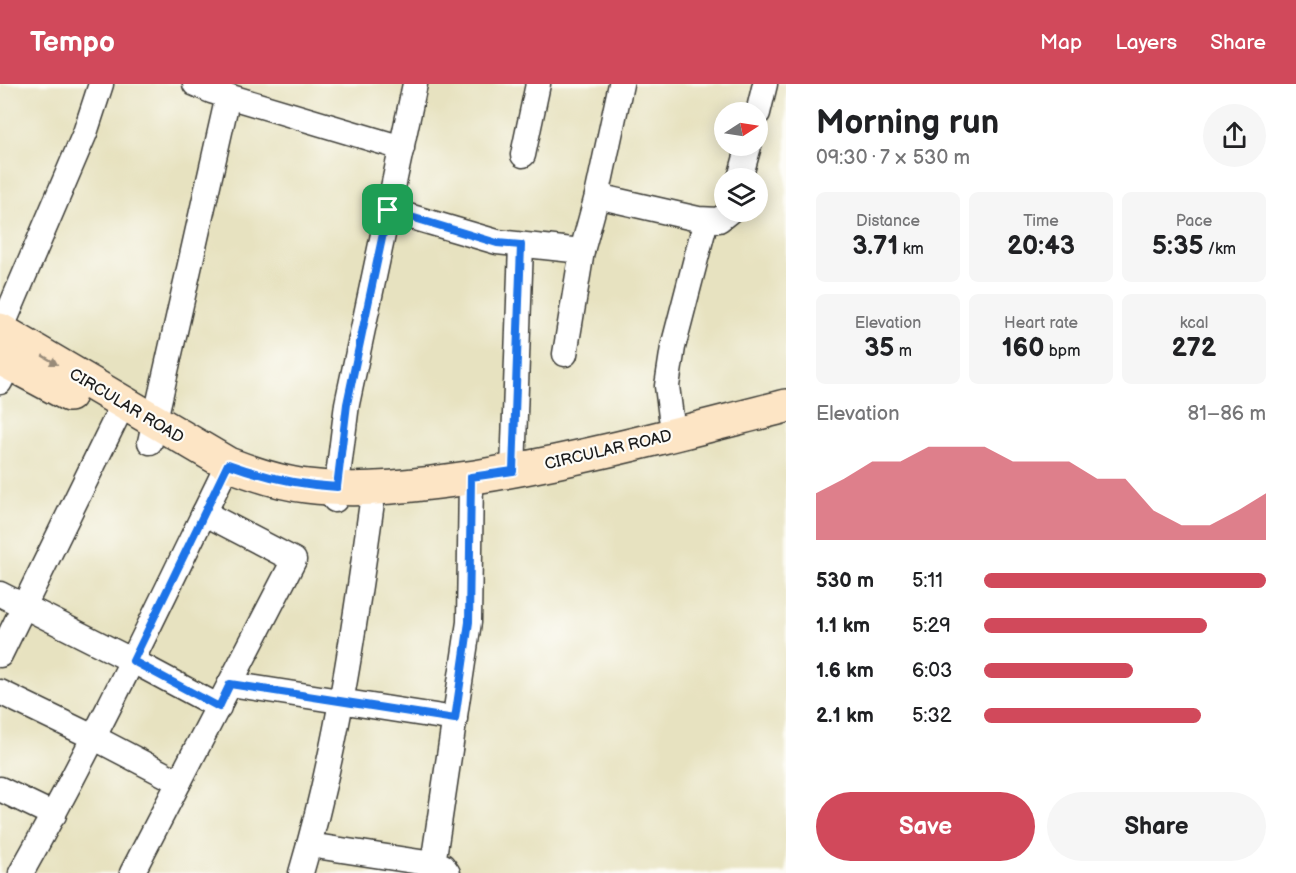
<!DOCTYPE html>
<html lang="en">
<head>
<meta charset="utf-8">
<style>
	:root { --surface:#fff; --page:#f6f6f6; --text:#202124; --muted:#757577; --accent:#d1495b }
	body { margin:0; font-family:"Balsamiq Sans",sans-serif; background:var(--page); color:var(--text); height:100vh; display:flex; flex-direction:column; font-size:22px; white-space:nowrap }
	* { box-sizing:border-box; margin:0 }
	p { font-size:20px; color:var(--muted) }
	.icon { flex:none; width:33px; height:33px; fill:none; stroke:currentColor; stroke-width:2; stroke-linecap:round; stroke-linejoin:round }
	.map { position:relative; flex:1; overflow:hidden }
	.sheet { display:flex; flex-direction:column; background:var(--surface); width:510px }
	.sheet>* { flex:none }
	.needle { width:39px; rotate:78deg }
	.tools { position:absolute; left:714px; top:18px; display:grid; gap:12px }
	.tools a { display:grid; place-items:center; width:54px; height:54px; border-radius:50%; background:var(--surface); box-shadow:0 3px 15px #0003; font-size:30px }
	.pin { position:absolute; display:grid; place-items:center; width:51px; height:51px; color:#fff; margin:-26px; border-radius:12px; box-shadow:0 3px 9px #0006 }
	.round { display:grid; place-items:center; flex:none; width:63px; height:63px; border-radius:32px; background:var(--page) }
	.summary { display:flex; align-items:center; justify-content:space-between; height:102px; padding:0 30px }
	h1 { font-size:33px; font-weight:600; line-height:45px }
	.stats { display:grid; grid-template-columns:repeat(3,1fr); gap:9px; height:102px; padding:6px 30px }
	.stats div { display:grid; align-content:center; border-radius:9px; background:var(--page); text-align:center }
	.stats b { font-size:26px; font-weight:600 }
	.stats small { font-size:16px; font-weight:400 }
	.stats p { font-size:16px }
	.chart { height:168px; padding:12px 30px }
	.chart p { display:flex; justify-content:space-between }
	.chart svg { width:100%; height:108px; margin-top:6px; fill:var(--accent); opacity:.7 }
	.action { display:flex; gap:12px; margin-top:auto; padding:12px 30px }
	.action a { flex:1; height:69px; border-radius:36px; background:var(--accent); color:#fff; font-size:24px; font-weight:600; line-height:69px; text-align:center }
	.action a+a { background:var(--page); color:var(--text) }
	ul { padding:0 30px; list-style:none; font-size:20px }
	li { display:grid; grid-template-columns:96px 72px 1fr; align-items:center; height:45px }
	li i { height:15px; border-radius:8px; background:var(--accent) }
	header { display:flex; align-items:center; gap:36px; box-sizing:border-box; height:84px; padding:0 30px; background:var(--accent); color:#fff }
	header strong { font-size:28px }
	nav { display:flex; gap:33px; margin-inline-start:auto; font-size:21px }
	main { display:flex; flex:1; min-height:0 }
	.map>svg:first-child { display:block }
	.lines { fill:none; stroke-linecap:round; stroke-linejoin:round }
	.minor-casing { stroke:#3a3a35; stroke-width:27 }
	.secondary-casing { stroke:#3a3a35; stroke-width:36 }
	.minor { stroke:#fff; stroke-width:24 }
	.secondary { stroke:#fde5c5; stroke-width:33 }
	.oneway { fill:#988b79 }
	.route-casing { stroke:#fff; stroke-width:12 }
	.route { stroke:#1a73e8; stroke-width:8 }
	.labels { text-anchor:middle; stroke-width:4.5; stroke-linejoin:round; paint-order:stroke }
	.street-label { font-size:16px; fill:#1c1c1c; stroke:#fdfcf7 }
</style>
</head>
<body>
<header>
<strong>Tempo</strong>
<nav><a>Map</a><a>Layers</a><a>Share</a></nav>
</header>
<main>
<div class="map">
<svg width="786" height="789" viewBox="0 0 786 789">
	<rect width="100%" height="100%" fill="#fdfcf7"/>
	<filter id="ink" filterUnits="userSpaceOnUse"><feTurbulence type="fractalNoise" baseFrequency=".0167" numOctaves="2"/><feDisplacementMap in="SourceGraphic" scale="12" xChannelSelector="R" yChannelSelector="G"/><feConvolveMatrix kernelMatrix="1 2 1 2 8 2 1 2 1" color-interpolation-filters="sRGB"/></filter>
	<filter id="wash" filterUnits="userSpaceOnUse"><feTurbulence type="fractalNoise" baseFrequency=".008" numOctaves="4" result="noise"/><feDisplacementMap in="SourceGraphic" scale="24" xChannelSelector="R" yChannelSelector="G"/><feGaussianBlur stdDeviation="1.35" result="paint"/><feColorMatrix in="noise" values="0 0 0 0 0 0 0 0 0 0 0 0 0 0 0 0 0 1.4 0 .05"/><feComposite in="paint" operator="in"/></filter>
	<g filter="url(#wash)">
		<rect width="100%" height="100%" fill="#e7e2c0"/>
	</g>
	<g filter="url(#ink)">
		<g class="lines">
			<g class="minor-casing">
				<g id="minor">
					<path d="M195,0l16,7 191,57"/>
					<path d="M758,29l7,-29"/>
					<path d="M523,71l15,-71"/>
					<path d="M740,94l9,-32"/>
					<path d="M597,112l101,23 21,1 10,-8"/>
					<path d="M388,126l109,32 85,9"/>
					<path d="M0,248l85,-199 16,-49"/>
					<path d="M565,270l17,-103 15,-55 24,-112"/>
					<path d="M0,298l17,-33"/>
					<path d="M677,350l-6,-17 -4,-31 6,-39 33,-127"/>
					<path d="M150,358l78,-346"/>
					<path d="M513,387l8,-226"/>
					<path d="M335,416l12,-96 68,-320"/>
					<path d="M0,510l133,67 86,46"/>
					<path d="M0,571l123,-251"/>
					<path d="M230,600l225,35"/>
					<path d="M0,608l93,45 86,45"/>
					<path d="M0,705l54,26"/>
					<path d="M309,761l124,19"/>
					<path d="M21,789c75,-133 140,-272 207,-409"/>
					<path d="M132,789l162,-313 -90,-47"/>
					<path d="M301,789c37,-125 55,-256 73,-385"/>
					<path d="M448,789l-5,-7 -10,-2 36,-242 2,-145"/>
				</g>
			</g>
			<g class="secondary-casing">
				<g id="secondary">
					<path d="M0,246l228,134c26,10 52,19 79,22 56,7 113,-1 168,-9 105,-17 208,-45 311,-71"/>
					<path d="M0,272l9,7 60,32"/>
				</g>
			</g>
			<use href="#minor" class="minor"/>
			<use href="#secondary" class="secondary"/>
		</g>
		<defs><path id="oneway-solid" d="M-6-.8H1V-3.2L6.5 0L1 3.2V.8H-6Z" transform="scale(1.5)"/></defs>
		<use class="oneway" href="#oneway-solid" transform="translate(50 276) rotate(31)"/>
	</g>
	<g class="lines" filter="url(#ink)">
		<g class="route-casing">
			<path id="route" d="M388,126l109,33 24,2 -8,226 -42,6 -2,145 -14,97 -225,-35 -11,23 -86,-46 95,-197c36,13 71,21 109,23l10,-83z"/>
		</g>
		<use href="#route" class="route"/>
	</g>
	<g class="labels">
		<g class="street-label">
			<text transform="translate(127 321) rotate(31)" y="6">CIRCULAR ROAD</text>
			<text transform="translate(608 365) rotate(-13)" y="6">CIRCULAR ROAD</text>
		</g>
	</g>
</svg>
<div class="tools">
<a><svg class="needle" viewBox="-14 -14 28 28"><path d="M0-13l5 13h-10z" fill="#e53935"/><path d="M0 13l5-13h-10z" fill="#757577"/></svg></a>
<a><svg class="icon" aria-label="layers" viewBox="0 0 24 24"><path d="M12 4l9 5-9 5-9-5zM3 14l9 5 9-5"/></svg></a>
</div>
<div class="pin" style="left:388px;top:126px;background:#1e9e55"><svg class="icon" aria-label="arrive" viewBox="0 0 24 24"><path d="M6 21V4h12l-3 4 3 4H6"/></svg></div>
</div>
<section class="sheet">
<div class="summary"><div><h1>Morning run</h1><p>09:30 · 7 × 530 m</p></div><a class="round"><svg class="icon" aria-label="share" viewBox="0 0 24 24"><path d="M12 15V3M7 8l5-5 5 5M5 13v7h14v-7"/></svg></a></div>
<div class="stats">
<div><p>Distance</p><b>3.71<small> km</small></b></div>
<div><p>Time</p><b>20:43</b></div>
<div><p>Pace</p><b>5:35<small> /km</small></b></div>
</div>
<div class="stats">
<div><p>Elevation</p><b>35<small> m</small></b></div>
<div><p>Heart rate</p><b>160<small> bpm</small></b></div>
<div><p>kcal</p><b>272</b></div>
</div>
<div class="chart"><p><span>Elevation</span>81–86 m</p>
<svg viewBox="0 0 160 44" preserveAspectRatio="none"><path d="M0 44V25L10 19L20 12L30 12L40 6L50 6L60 6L70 12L80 12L90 12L100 19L110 19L120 32L130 38L140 38L150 32L160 25V44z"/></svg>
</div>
<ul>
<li><b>530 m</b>5:11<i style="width:100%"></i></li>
<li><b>1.1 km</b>5:29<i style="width:79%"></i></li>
<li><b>1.6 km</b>6:03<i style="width:53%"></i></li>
<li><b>2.1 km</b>5:32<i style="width:77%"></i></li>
</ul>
<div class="action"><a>Save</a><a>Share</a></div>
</section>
</main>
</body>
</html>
